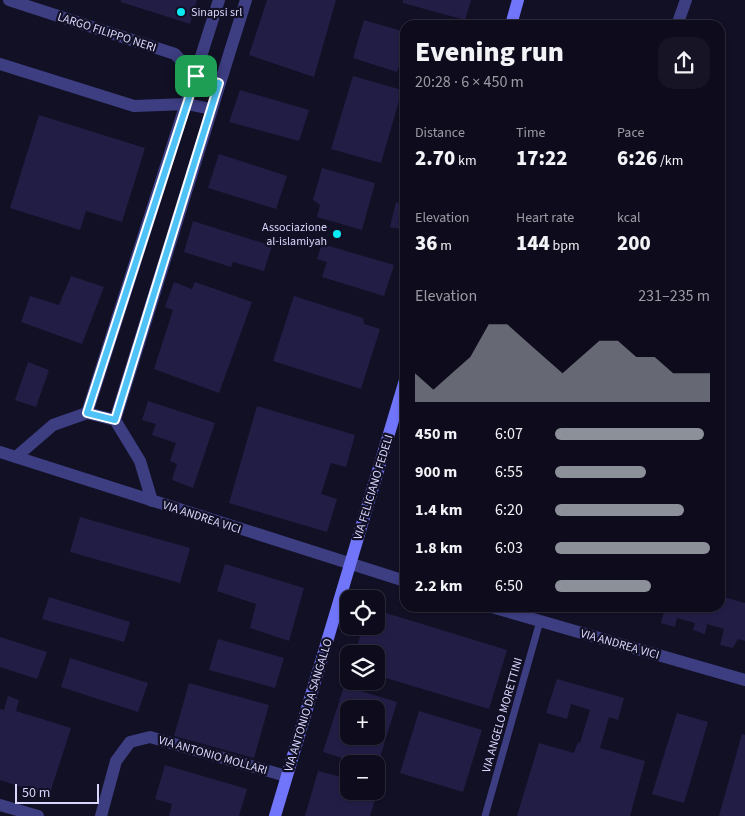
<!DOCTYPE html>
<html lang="en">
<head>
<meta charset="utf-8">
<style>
	:root { --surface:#0e0c1c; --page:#171525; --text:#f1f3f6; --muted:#9b9ba3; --line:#2e2c3b; --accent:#8c9099 }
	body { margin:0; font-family:"Source Sans 3",sans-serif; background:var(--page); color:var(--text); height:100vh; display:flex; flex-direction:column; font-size:19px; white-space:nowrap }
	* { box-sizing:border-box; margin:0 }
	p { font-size:16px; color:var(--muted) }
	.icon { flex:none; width:28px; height:28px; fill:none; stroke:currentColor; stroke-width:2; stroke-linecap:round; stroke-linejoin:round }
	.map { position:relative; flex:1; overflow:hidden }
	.details { position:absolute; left:400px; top:20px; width:325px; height:592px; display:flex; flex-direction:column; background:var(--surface); border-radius:15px; box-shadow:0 1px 4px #0004,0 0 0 1px var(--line) }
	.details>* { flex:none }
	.fabs { position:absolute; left:340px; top:590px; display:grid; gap:10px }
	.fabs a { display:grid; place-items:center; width:45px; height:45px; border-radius:10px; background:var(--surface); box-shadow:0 1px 4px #0004,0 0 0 1px var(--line); font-size:25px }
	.scale { position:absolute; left:15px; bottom:12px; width:84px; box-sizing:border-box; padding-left:5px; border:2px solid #d8d6fd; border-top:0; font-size:14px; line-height:18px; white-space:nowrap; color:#d8d6fd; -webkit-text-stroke:4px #121025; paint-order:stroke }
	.pin { position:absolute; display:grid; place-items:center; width:42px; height:42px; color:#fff; margin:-21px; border-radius:10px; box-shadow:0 2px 8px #0006 }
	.round { display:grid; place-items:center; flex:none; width:52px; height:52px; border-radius:15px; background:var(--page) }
	.head { display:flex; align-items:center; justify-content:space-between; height:85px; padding:0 15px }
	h1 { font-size:28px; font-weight:800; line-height:38px }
	.metrics { display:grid; grid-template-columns:repeat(3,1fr); gap:8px; height:85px; padding:5px 15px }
	.metrics div { display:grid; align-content:center }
	.metrics b { font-size:21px; font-weight:800 }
	.metrics small { font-size:14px; font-weight:400 }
	.metrics p { font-size:14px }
	.chart { height:140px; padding:10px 15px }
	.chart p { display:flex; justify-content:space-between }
	.chart svg { width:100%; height:90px; margin-top:5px; fill:var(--accent); opacity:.7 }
	ul { padding:0 15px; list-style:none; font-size:16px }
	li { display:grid; grid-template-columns:80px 60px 1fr; align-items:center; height:38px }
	li i { height:12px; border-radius:6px; background:var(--accent) }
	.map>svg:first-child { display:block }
	.building { fill:#221d45; fill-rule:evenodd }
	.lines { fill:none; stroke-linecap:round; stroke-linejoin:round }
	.lane { stroke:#3d3e82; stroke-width:7 }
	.street { stroke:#3d3e82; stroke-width:12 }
	.secondary { stroke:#7175fa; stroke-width:12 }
	.route-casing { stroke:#fff; stroke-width:10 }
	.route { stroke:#4fc3f7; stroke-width:6 }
	.poi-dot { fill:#09ecf6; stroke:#121025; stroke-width:2 }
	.labels { text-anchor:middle; stroke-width:4.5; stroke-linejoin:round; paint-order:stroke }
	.poi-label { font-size:12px; fill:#d8d6fd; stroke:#121025; text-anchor:start }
	.street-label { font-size:12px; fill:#d8d6fd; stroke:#121025 }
</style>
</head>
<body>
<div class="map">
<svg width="745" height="816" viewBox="0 0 745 816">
	<rect width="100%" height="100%" fill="#121025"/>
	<g class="building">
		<path d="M121,0h76l-7,24 -69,-22z"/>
		<path d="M267,0h69l-22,77 -65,-22z"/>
		<path d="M403,0h68l-6,20 -62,-17z"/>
		<path d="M364,20l41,12v16l-8,24 -44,-14z"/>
		<path d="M353,76l49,14 -21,73 -50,-14z"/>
		<path d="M240,90l69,20 -10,31 -70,-19z"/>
		<path d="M39,115l106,33 -23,74 -36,-11 -6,19 -70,-22z"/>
		<path d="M219,154l68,22 -11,33 -68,-21z"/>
		<path d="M322,168l53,15 -13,47 -45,-13 3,-12 -7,-5z"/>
		<path d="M396,202l9,2v26l-15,-3z"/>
		<path d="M193,221l79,25 -8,25 -31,-9 -2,5 -47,-15z"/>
		<path d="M322,244l72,21 -10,31 -62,-19 5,-15 -10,-3z"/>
		<path d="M71,276l33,11 -22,57 -61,-22 9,-26 29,9z"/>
		<path d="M174,282l18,7 3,-7 57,20 -33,91 -65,-24 19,-59 -8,-3z"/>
		<path d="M294,296l69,22 1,6 16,5 -19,60 -88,-28z"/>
		<path d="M28,362l21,8 -13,37 -21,-7z"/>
		<path d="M148,401l67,22 -22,65 -21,-8 5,-16 -7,-3 6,-18 -24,-8 4,-11 -14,-4z"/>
		<path d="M257,406l98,29 -9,32 -15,-4 -10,31 16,5 -10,33 -98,-29z"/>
		<path d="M80,517l110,31 -10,35 -110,-31z"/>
		<path d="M225,564l79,24 -15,53 -39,-13 6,-24 -39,-13z"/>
		<path d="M720,596l25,7v38l-7,-2 -5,9 -13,-3 4,-16 -17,-5 -2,10 -12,-4 2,-7 -18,-5 -2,9 -14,-4 4,-15h55z"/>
		<path d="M49,597l81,25 -6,20 -82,-23z"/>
		<path d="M376,610l131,40 -18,59 -113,-34v-21h-21l8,-28h13z"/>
		<path d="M0,637l47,15 -10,27 -37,-12z"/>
		<path d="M218,639l66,19 -9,30 -66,-18z"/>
		<path d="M70,658l78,25 -10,29 -77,-25z"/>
		<path d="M557,679l67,19 -6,22 -9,-3 -9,31 45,13 -15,55h-113l22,-73 35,10 4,-11 2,1 10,-33 -19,-6 -4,15 -21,-6z"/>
		<path d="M189,683l80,22 -15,53 -80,-22z"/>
		<path d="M344,686l53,16 -19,62h-17l-38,-12zM349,709h27v27h-27z"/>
		<path d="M8,696l11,4 -3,11 55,17 -22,68 -49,-16v-71l4,1z"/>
		<path d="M419,711l63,19 -19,62 -63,-19z"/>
		<path d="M677,713l31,9 -24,81 -32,-9z"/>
		<path d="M742,734l3,1v81h-26z"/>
		<path d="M165,765l82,24 -8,27h-70l3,-12 -17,-5z"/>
		<path d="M318,771l31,8v12h29l-8,25h-65z"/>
	</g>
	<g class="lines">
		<g class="lane">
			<path d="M196,77l23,6"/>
			<path d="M485,816l55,-195"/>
		</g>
		<g class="street">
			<path d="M9,0l166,54 21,23"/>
			<path d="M677,25l9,-25"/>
			<path d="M0,64l134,42 53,-2 24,5"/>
			<path d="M87,413l132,-413"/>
			<path d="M115,420l131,-420"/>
			<path d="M0,452l405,129"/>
			<path d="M16,457l37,-32 34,-12 28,7 25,41 12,40"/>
			<path d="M495,608l250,72"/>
			<path d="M0,805l38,11"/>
			<path d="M101,816l15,-55 14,-19 20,-5 136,39"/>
		</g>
		<g class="secondary">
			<path d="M511,25l7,-25"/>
			<path d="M275,816l130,-436"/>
		</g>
	</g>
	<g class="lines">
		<g class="route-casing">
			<path id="route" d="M196,76l23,7 -104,337 -28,-7z"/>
		</g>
		<use href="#route" class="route"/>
	</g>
	<g class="poi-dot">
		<circle cx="181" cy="12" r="5"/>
		<circle cx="337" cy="234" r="5"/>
	</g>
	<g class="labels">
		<g class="poi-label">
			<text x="191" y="16">Sinapsi srl</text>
			<text x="327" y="231" text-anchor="end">Associazione<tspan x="327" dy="14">al-islamiyah</tspan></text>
		</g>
		<g class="street-label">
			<text transform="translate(107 32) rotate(18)" y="4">LARGO FILIPPO NERI</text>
			<text transform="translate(373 487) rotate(-73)" y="4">VIA FELICIANO FEDELI</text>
			<text transform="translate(202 517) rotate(18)" y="4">VIA ANDREA VICI</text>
			<text transform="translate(620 644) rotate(16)" y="4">VIA ANDREA VICI</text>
			<text transform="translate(308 705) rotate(-73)" y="4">VIA ANTONIO DA SANGALLO</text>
			<text transform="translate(502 715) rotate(-74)" y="4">VIA ANGELO MORETTINI</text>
			<text transform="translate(213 755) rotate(16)" y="4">VIA ANTONIO MOLLARI</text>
		</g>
	</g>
</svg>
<div class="fabs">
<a><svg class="icon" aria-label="locate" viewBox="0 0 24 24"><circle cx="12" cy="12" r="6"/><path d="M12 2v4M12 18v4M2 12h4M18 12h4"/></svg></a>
<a><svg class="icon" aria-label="layers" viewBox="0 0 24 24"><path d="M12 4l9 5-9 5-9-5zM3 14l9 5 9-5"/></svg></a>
<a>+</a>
<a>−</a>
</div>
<div class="scale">50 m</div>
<div class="pin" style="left:196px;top:76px;background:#1e9e55"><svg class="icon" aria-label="arrive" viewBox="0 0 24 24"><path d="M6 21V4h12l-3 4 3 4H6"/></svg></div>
<section class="details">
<div class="head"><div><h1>Evening run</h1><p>20:28 · 6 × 450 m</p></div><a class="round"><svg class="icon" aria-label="share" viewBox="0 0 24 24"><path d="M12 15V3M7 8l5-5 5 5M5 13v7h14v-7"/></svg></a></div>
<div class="metrics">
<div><p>Distance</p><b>2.70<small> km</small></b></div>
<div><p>Time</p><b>17:22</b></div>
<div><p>Pace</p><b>6:26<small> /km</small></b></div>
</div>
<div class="metrics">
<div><p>Elevation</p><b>36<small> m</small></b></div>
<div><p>Heart rate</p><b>144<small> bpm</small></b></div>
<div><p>kcal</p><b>200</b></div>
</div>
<div class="chart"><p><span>Elevation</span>231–235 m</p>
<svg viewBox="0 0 160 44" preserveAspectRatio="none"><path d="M0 44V30L10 38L20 30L30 22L40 6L50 6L60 14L70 22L80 30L90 22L100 14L110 14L120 22L130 22L140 30L150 30L160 30V44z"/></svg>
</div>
<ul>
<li><b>450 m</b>6:07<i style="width:96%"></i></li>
<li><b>900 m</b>6:55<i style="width:59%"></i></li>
<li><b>1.4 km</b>6:20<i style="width:83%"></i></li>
<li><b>1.8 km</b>6:03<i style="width:100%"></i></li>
<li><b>2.2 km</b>6:50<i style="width:62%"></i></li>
</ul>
</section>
</div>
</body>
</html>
